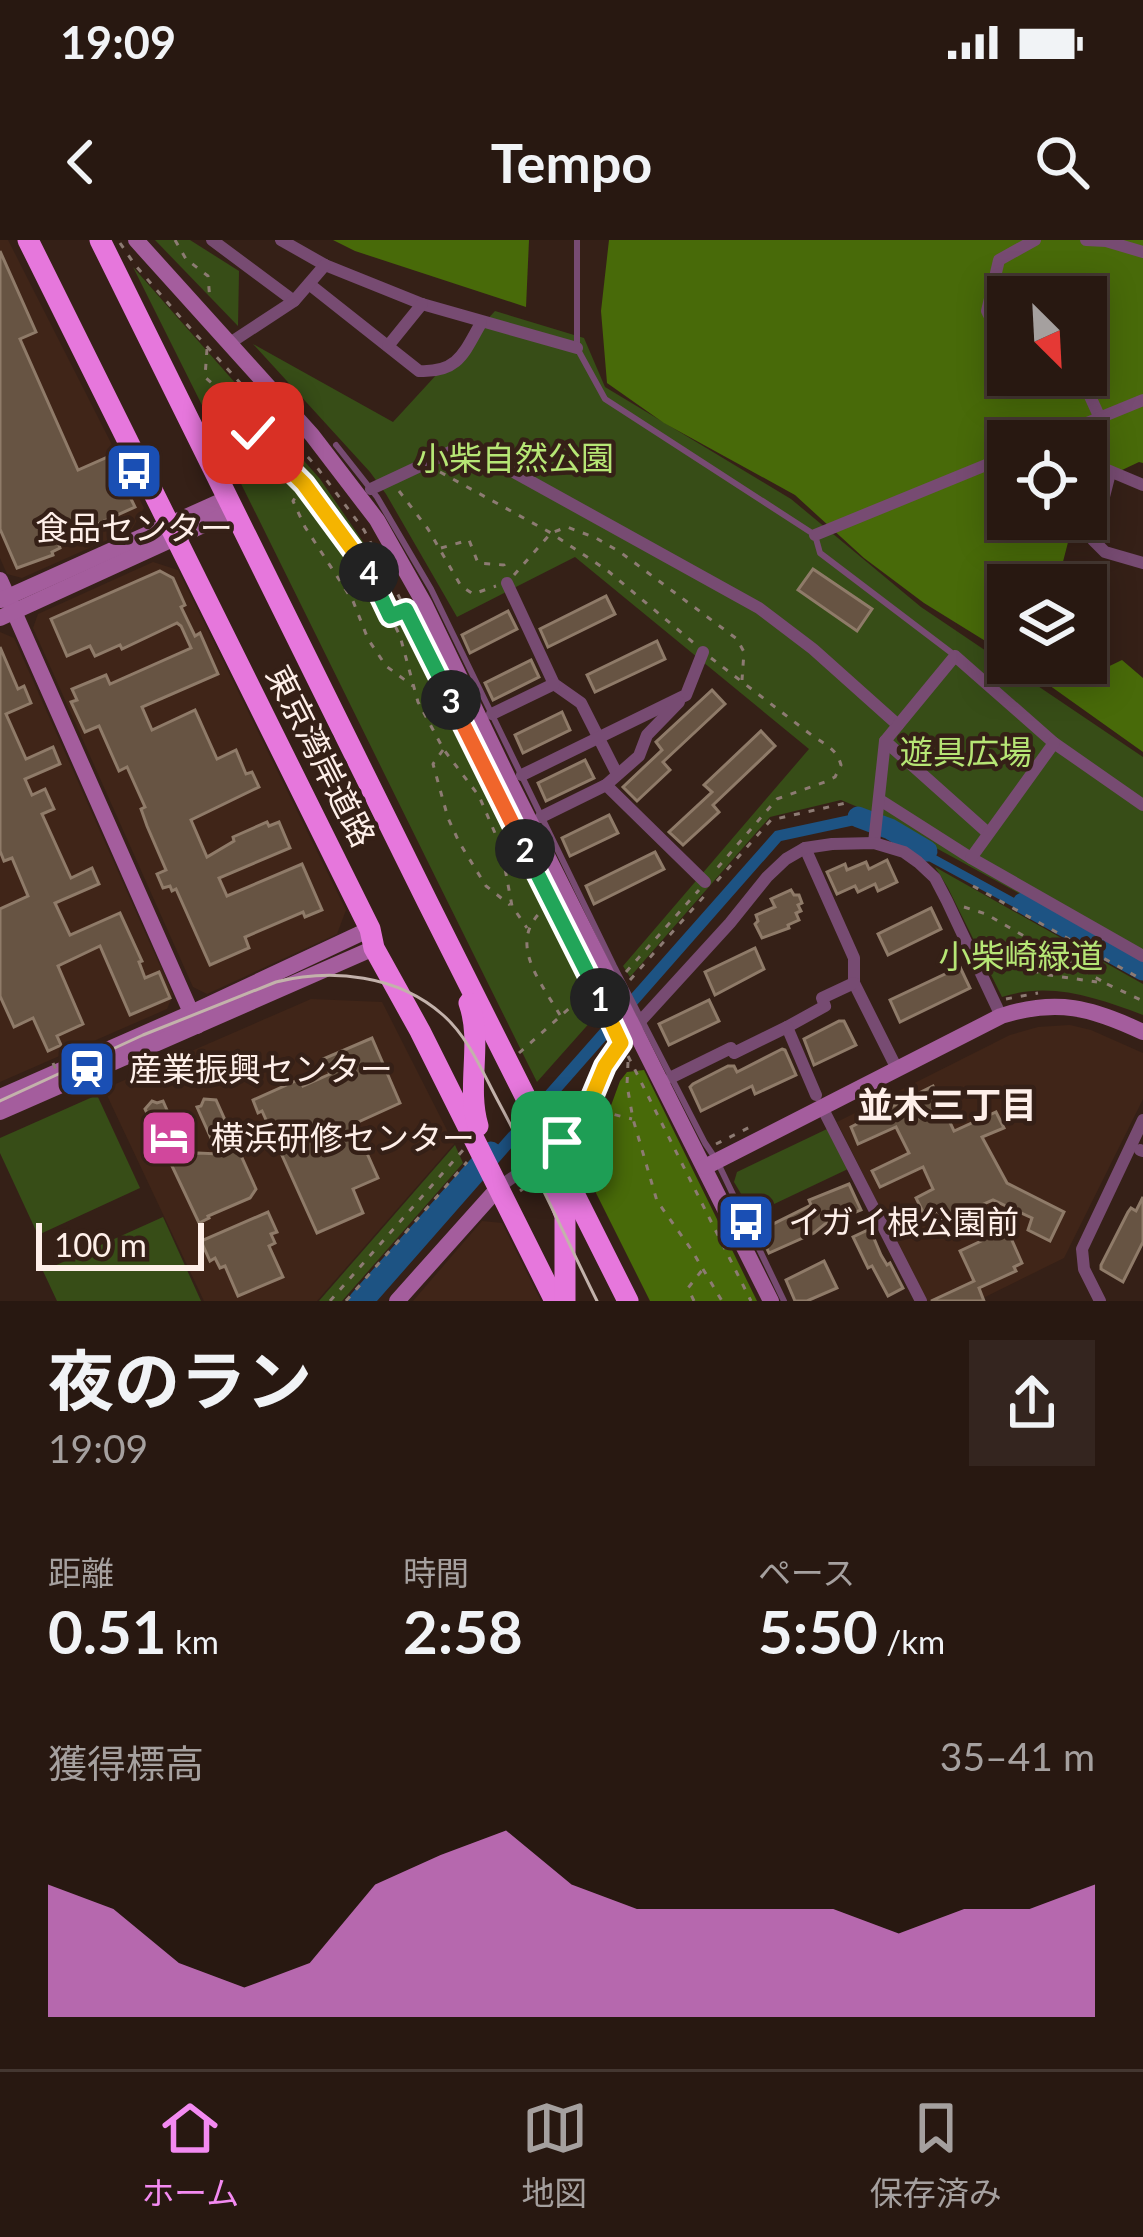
<!DOCTYPE html>
<html lang="ja">
<head>
<meta charset="utf-8">
<style>
	:root { --surface:#281811; --page:#34251f; --text:#f1f3f6; --muted:#a5a09f; --line:#443731; --accent:#f38af1 }
	body { margin:0; font-family:Lato,"Noto Sans JP",sans-serif; background:var(--page); color:var(--text); height:100vh; display:flex; flex-direction:column; font-size:45px; white-space:nowrap }
	* { box-sizing:border-box; margin:0 }
	p { font-size:39px; color:var(--muted) }
	.icon { flex:none; width:66px; height:66px; fill:none; stroke:currentColor; stroke-width:2; stroke-linecap:round; stroke-linejoin:round }
	.map { position:relative; height:1061px; overflow:hidden }
	.drawer { display:flex; flex-direction:column; background:var(--surface); flex:1 }
	.drawer>* { flex:none }
	.needle { width:78px; rotate:156deg }
	.fabs { position:absolute; left:987px; top:36px; display:grid; gap:24px }
	.fabs a { display:grid; place-items:center; width:120px; height:120px; border-radius:0px; background:var(--surface); box-shadow:0 6px 30px #0003,0 0 0 3px var(--line); font-size:60px }
	.scale { position:absolute; left:36px; bottom:30px; width:168px; box-sizing:border-box; padding-left:12px; border:6px solid #feefe9; border-top:0; font-size:33px; line-height:42px; white-space:nowrap; color:#feefe9; -webkit-text-stroke:9px #352017; paint-order:stroke }
	.pin { position:absolute; display:grid; place-items:center; width:102px; height:102px; color:#fff; margin:-51px; border-radius:24px; box-shadow:0 6px 18px #0006 }
	.km { position:absolute; width:60px; height:60px; margin:-30px; border-radius:50%; background:#222; color:#fff; font-size:33px; line-height:60px; text-align:center }
	.round { display:grid; place-items:center; flex:none; width:126px; height:126px; border-radius:0px; background:var(--page) }
	.head { display:flex; align-items:center; justify-content:space-between; height:204px; padding:0 48px }
	h1 { font-size:66px; font-weight:700; line-height:90px }
	.figures { display:grid; grid-template-columns:repeat(3,1fr); gap:18px; height:204px; padding:12px 48px }
	.figures div { display:grid; align-content:center }
	.figures b { font-size:60px; font-weight:700 }
	.figures small { font-size:33px; font-weight:400 }
	.figures p { font-size:33px }
	.chart { height:336px; padding:24px 48px }
	.chart p { display:flex; justify-content:space-between }
	.chart svg { width:100%; height:216px; margin-top:12px; fill:var(--accent); opacity:.7 }
	.status { display:flex; justify-content:space-between; align-items:center; height:84px; padding:0 60px; background:var(--surface); direction:ltr }
	.status svg { height:33px; fill:currentColor }
	header { display:flex; justify-content:space-between; align-items:center; height:156px; padding:0 48px; background:var(--surface); font-size:54px; font-weight:700 }
	.dock { display:flex; justify-content:space-around; align-items:center; height:168px; border-top:3px solid var(--line); background:var(--surface); font-size:33px; color:var(--muted) }
	.dock a { display:grid; justify-items:center; gap:6px }
	.dock .current { color:var(--accent) }
	.map>svg:first-child { display:block }
	.built { fill:#402518 }
	.green { fill:#374d17 }
	.forest { fill:#486a09; fill-rule:evenodd }
	.water { fill:#1d5383 }
	.lines { fill:none; stroke-linecap:round; stroke-linejoin:round }
	.river { stroke:#1d5383; stroke-width:21 }
	.building { fill:#675443; stroke:#8f7b69; stroke-width:3 }
	.path { stroke:#8d7b73; stroke-width:3; stroke-dasharray:6 9; stroke-linecap:butt }
	.lane { stroke:#774b72; stroke-width:6 }
	.street { stroke:#774b72; stroke-width:12 }
	.secondary { stroke:#a45d9d; stroke-width:16 }
	.highway { stroke:#e677dc; stroke-width:21 }
	.tram { stroke:#c3b2ab; stroke-width:3 }
	.path-bridge { stroke:#8d7b73; stroke-width:3; stroke-dasharray:6 9; stroke-linecap:butt }
	.split-1-casing { stroke:#fff; stroke-width:24 }
	.split-2-casing { stroke:#fff; stroke-width:24 }
	.split-3-casing { stroke:#fff; stroke-width:24 }
	.split-4-casing { stroke:#fff; stroke-width:24 }
	.split-5-casing { stroke:#fff; stroke-width:24 }
	.split-1 { stroke:#f5b400; stroke-width:15 }
	.split-2 { stroke:#22a559; stroke-width:15 }
	.split-3 { stroke:#f0652b; stroke-width:15 }
	.split-4 { stroke:#22a559; stroke-width:15 }
	.split-5 { stroke:#f5b400; stroke-width:15 }
	.labels { text-anchor:middle; stroke-width:9; stroke-linejoin:round; paint-order:stroke }
	.park-label { font-size:33px; fill:#b6e675; stroke:#352017 }
	.poi-label { font-size:33px; fill:#feefe9; stroke:#352017; text-anchor:start }
	.street-label { font-size:33px; fill:#feefe9; stroke:#352017 }
	.neighbourhood-label { font-size:36px; font-weight:bold; fill:#feefe9; stroke:#352017 }
</style>
</head>
<body>
<div class="status"><b>19:09</b><svg viewBox="0 0 49 12"><path d="M0 12V9h3v3zM5 12V6h3v6zM10 12V3h3v9zM15 12V0h3v12zM26 1h20v11H26zM47 4h2v5h-2z"/></svg></div>
<header><svg class="icon" aria-label="back" viewBox="0 0 24 24"><path d="M15 5l-7 7 7 7"/></svg>Tempo<svg class="icon" aria-label="search" viewBox="0 0 24 24"><circle cx="10" cy="10" r="6"/><path d="M15 15l6 6"/></svg></header>
<div class="map">
<svg width="1143" height="1061" viewBox="0 0 1143 1061">
	<rect width="100%" height="100%" fill="#352017"/>
	<g class="built">
		<path d="M0,0h8l136,268 -12,21 -110,49 -15,-4 -7,-16z"/>
		<path d="M153,322l25,8 168,340 -9,24 -130,60 -14,-7 -160,-359 5,-14z"/>
		<path d="M0,392l14,6 159,357 -6,14 -167,73z"/>
		<path d="M311,759l71,3 72,142 -137,157h-113l-100,-212z"/>
		<path d="M1070,785l21,5 52,23v46l-79,159 -87,43h-51l-89,-179 173,-87 28,-8z"/>
		<path d="M482,981l20,2 39,78h-128z"/>
	</g>
	<g class="green">
		<path d="M155,0h35l49,31 -1,55z"/>
		<path d="M133,27l187,212 57,83 224,448 -64,72c-135,-271 -268,-544 -404,-815z"/>
		<path d="M495,71l89,27 21,49 186,112 130,108 222,150v204l-271,-148 -31,-13 -71,17 -140,160 -7,-11 186,-217 -234,-192 -118,60 -71,-123 -16,-22 -117,-128 140,78z"/>
		<path d="M935,627l208,117v31c-46,-17 -92,-34 -141,-18l-54,-109z"/>
		<path d="M97,855l43,93 -102,47 -38,-82v-15z"/>
		<path d="M827,889l21,40 -95,45 -19,-32 3,-10z"/>
		<path d="M455,905l8,18 -121,138h-23z"/>
		<path d="M163,977l38,84h-144l-14,-30z"/>
	</g>
	<g class="forest">
		<path d="M333,0h196l-3,67 -171,-56z"/>
		<path d="M609,0h534v223l-4,-1 -53,25v-46h-78v78h66l-17,66h-49v70l-84,-52 -60,-45 -69,-63 -131,-72 -57,-40 -6,-72zM1008,57h78v78h-78z"/>
		<path d="M1122,420l21,18v74l-125,-89h54l23,10z"/>
		<path d="M644,830l113,231h-107l-69,-138 -5,-11 29,-30 15,-41 7,-9z"/>
	</g>
	<path class="water" d="M854,574l32,14 257,140v9l-283,-153 -79,17 -404,460h-17l415,-470z"/>
	<g class="lines">
		<g class="river">
			<path d="M858,577l32,12 37,22"/>
			<path d="M1023,663l120,67"/>
			<path d="M359,1061l132,-149"/>
		</g>
	</g>
	<g class="building">
		<path d="M0,11l36,81 -16,7 58,131 32,-14 25,51 -77,35 2,6 -8,4 1,3 -36,13 -17,-39z"/>
		<path d="M813,329l59,40 -15,22 -59,-41z"/>
		<path d="M160,331l13,7 12,27 -4,2 14,29 5,-3 18,41 -76,33 10,23 43,-20 22,49 19,-9 10,24 6,-2 7,15 -68,33 16,37 27,-16 -1,-4 34,-15 2,4 10,-4 11,26 -71,30 8,18 75,-32 20,46 -17,7 -2,-5 -58,25 4,11 -39,17 -34,-76 -4,2 -2,-5 -7,2 -6,-14 9,-4 -19,-44 -6,-17 4,-2 -18,-40 -8,4 -20,-45 -14,6 -14,-30 6,-2 -5,-11 34,-14 4,9 81,-36 -10,-22 -4,-3 -55,26 -2,-4 -25,11 -5,-10 -23,10 -16,-37z"/>
		<path d="M606,356l9,18 -67,33 -8,-18z"/>
		<path d="M508,371l9,18 -47,24 -8,-18z"/>
		<path d="M657,401l8,18 -70,33 -8,-17z"/>
		<path d="M0,407l18,42 6,-3 7,17 -25,11 20,45 27,-12 7,17 -35,15 7,16 13,-6 9,20 -12,5 29,64 21,-10 7,16 -44,19 15,32 50,-22 22,48 -3,1 6,16 14,-6 11,26 -40,17 -30,-69 -42,20 25,58 -26,12 4,9 -13,6 -15,-33 -19,9 -14,-31v-87l28,-13 -16,-38 -8,3 -4,-10z"/>
		<path d="M531,420l8,17 -46,23 -8,-17z"/>
		<path d="M712,450l13,14 -62,58 7,8 -33,31 -14,-14 39,-37 -6,-8z"/>
		<path d="M562,472l8,18 -47,23 -8,-18z"/>
		<path d="M761,491l14,15 -62,59 6,7 -36,33 -14,-13 43,-40 -8,-7z"/>
		<path d="M585,520l9,18 -48,23 -8,-18z"/>
		<path d="M609,575l9,18 -48,23 -8,-18z"/>
		<path d="M655,612l9,17 -70,35 -8,-18z"/>
		<path d="M887,620l10,22 -19,9 -3,-7 -17,8 -3,-6 -18,8 -10,-22 18,-8 2,6 19,-8 3,7z"/>
		<path d="M791,650l3,5h5l3,8 -4,2 3,6 -5,2 3,7 -11,5 1,3 -27,10 -7,-14 3,-3 -2,-6 19,-8 -4,-8z"/>
		<path d="M931,668l10,21 -53,26 -10,-21z"/>
		<path d="M755,708l9,21 -49,26 -10,-23z"/>
		<path d="M960,727l10,21 -70,34 -10,-22z"/>
		<path d="M709,760l10,21 -50,24 -10,-21z"/>
		<path d="M839,781h5l12,24 -42,20 -10,-26z"/>
		<path d="M372,798l28,65 -46,21 24,54 -25,11 10,24 -46,20 -55,-122 -4,2 -5,-13 47,-21 3,7 27,-12 -7,-15z"/>
		<path d="M782,809l3,1 11,25 -41,19 -3,-8 -51,25 -11,-24 3,-3 35,-18h6l3,6z"/>
		<path d="M933,846l21,45 42,-19 8,16 -22,9 25,46 57,29 -14,29 -22,-11 4,-12 -39,-18 -50,22 -5,-11 -13,5 -9,-18 17,-9 -10,-22 -43,20 -8,-16 37,-18 -13,-26 -38,17 -7,-17z"/>
		<path d="M204,859l12,1 40,89 -6,9 -42,18 1,2 -10,5 -54,-114 7,-8 5,2 6,-2 25,57 10,-5 20,1 -21,-47 4,-1z"/>
		<path d="M849,944l12,26 -36,14 -11,9 -45,20 -10,-22 52,-26 -2,-5z"/>
		<path d="M1143,957v45l-20,40 -22,-13v-4l27,-53 3,-4 5,3z"/>
		<path d="M268,972l9,20 -6,2 4,9 -6,3 14,31 -45,19 -13,-30 -5,2 -5,-10 -5,3 -9,-20z"/>
		<path d="M870,989l11,26 6,10 3,-2 13,25 -15,8 -16,-30 -4,2 -15,-31z"/>
		<path d="M1007,989l15,34 -8,4 2,4 -37,17 5,13h-53l43,-20 -14,-30z"/>
		<path d="M824,1021l13,27 -30,13h-12l-9,-21z"/>
	</g>
	<g class="lines">
		<g class="path">
			<path d="M175,0l11,19 22,17 2,25"/>
			<path d="M120,3l15,22 46,53 135,148 48,64 42,80 210,421"/>
			<path d="M207,109l-2,28 28,25 20,31 51,51 64,86 32,66 18,66 26,48 35,46 22,51 11,59 15,22"/>
			<path d="M440,232l111,61 57,38 87,73"/>
			<path d="M303,246l-10,15 12,26 48,74 15,38 18,27 27,20"/>
			<path d="M399,251l29,38 33,57 12,8 23,-8"/>
			<path d="M441,308l28,-8 9,23 26,2 1,7"/>
			<path d="M514,335l37,-42 16,-6 29,11 24,14 117,87 7,13 -2,28"/>
			<path d="M711,418l103,79c13,8 23,13 27,28l-6,12 -10,5 -48,17 -64,74"/>
			<path d="M443,510l-10,14 15,54 11,24 27,44 24,19"/>
			<path d="M717,641l54,-61 75,-17"/>
			<path d="M973,646l170,94"/>
			<path d="M549,665c-45,33 -11,73 11,110"/>
			<path d="M964,667l22,7 119,69"/>
			<path d="M989,720l60,15 48,7"/>
			<path d="M626,732l73,-82"/>
			<path d="M630,740l77,-87"/>
			<path d="M1107,744l36,17"/>
			<path d="M1006,759l32,-6"/>
			<path d="M519,813l73,-65"/>
			<path d="M628,816l123,245"/>
			<path d="M628,822l-1,23 6,34 24,82 34,48 31,52"/>
			<path d="M600,871l32,8"/>
			<path d="M716,904l40,-20"/>
			<path d="M520,951l17,-12"/>
			<path d="M330,1061l134,-152"/>
			<path d="M346,1061l121,-139"/>
			<path d="M694,1061l-6,-13 15,-19"/>
		</g>
		<g class="lane">
			<path d="M577,0v108l28,51 210,136 5,18 133,101"/>
			<path d="M336,205l41,52 54,92 183,377 91,177 12,18 67,140"/>
		</g>
		<g class="street">
			<path d="M212,0l82,61"/>
			<path d="M281,0l44,25 97,39 155,44"/>
			<path d="M1086,0l20,1 37,11"/>
			<path d="M309,44l110,87c39,2 45,-18 62,-48"/>
			<path d="M230,103l64,-42 31,-36"/>
			<path d="M388,106l34,-42"/>
			<path d="M1008,107l-4,-1 -17,-35 12,-51 36,-20"/>
			<path d="M1068,135l16,8 15,33"/>
			<path d="M1043,201l100,-41"/>
			<path d="M1086,221l57,24"/>
			<path d="M1110,233l-17,67 12,12 38,11"/>
			<path d="M371,249l94,-44 294,163 54,41 85,76"/>
			<path d="M815,295l193,-79"/>
			<path d="M507,343l47,101 27,19 36,71"/>
			<path d="M492,474l62,-30"/>
			<path d="M885,501l103,92"/>
			<path d="M522,535l164,-80 17,-43"/>
			<path d="M606,545l99,97"/>
			<path d="M880,560l91,58 172,98"/>
			<path d="M541,577l65,-32 33,-29 8,-21 32,-33"/>
			<path d="M874,603l11,-102 70,-85 99,87 89,62"/>
			<path d="M805,608l49,110v25l43,86"/>
			<path d="M971,618l83,-115"/>
			<path d="M787,787l38,-21 -3,-8 32,-15"/>
			<path d="M672,837l59,-29 3,5 53,-26 29,68"/>
			<path d="M826,875l95,186"/>
			<path d="M1140,910l3,1"/>
			<path d="M499,947l53,-37 23,-21 17,-28 22,-51 116,-127 37,-46 19,-18 19,-11 27,-4 42,-1 30,9 14,10 17,16 12,23 54,115"/>
			<path d="M1100,1061l-16,-32 -2,-20 61,-129"/>
		</g>
		<g class="secondary">
			<path d="M136,0l176,195 65,85 48,85 85,177 261,519"/>
			<path d="M0,340l197,446"/>
			<path d="M1,360l227,-102"/>
			<path d="M0,378l234,-107"/>
			<path d="M0,857l191,-84 179,-84"/>
			<path d="M0,872l374,-164"/>
			<path d="M705,927l296,-151c56,-18 91,-8 142,16"/>
			<path d="M397,1061l102,-114"/>
		</g>
		<g class="highway">
			<path d="M28,0l342,689 4,19 46,83 135,270"/>
			<path d="M100,0l328,663 200,398"/>
			<path d="M469,763c14,39 -3,83 9,123"/>
			<path d="M550,928l1,10 14,38v85"/>
		</g>
		<path class="tram" d="M0,861l143,-66 133,-53c56,-14 122,-7 167,33 25,22 39,56 55,86 35,65 66,133 99,200"/>
		<path class="path-bridge" d="M53,823l13,31"/>
	</g>
	<g class="lines">
		<g class="split-1-casing">
			<path id="split-1" d="M562,902l22,-26 21,-50 16,-23 -21,-45"/>
		</g>
		<g class="split-2-casing">
			<path id="split-2" d="M525,609l75,149"/>
		</g>
		<g class="split-3-casing">
			<path id="split-3" d="M451,460l74,149"/>
		</g>
		<g class="split-4-casing">
			<path id="split-4" d="M369,332l21,44 16,-6 45,90"/>
		</g>
		<g class="split-5-casing">
			<path id="split-5" d="M253,193l51,51 65,88"/>
		</g>
		<use href="#split-1" class="split-1"/>
		<use href="#split-2" class="split-2"/>
		<use href="#split-3" class="split-3"/>
		<use href="#split-4" class="split-4"/>
		<use href="#split-5" class="split-5"/>
	</g>
	<defs>
		<g id="bus-square" transform="scale(3)"><rect x="-9" y="-9" width="18" height="18" rx="4" fill="#1a4fb4" stroke="#352017"/><path d="M-5-6H5V4H4V6H2V4H-2V6H-4V4H-5ZM-3.5-4V0h7V-4ZM-3.5 1.2v1.5H-2V1.2ZM2 1.2v1.5H3.5V1.2Z" fill="#fff"/></g>
		<g id="station-square" transform="scale(3)"><rect x="-9" y="-9" width="18" height="18" rx="4" fill="#1a4fb4" stroke="#352017"/><path d="M-3-6H3Q5-6 5-4V2Q5 4 3 4L4.5 6H3L1.5 4h-3L-3 6H-4.5L-3 4Q-5 4-5 2V-4Q-5-6-3-6ZM-3.5-4v3h7v-3ZM-3.5 1v1.5H-2V1ZM2 1v1.5H3.5V1Z" fill="#fff"/></g>
		<g id="hotel-square" transform="scale(3)"><rect x="-9" y="-9" width="18" height="18" rx="4" fill="#d1479c" stroke="#352017"/><path d="M-6-4.5h1.5V1H6V5H4.5V3h-9V5H-6ZM-4 0a1.8 1.8 0 1 1 3.6 0ZM.5 0V-2.5h3Q6-2.5 6 0Z" fill="#fff"/></g>
	</defs>
	<g fill-rule="evenodd">
		<use href="#bus-square" x="134" y="231"/>
		<use href="#station-square" x="87" y="829"/>
		<use href="#hotel-square" x="169" y="898"/>
		<use href="#bus-square" x="746" y="982"/>
	</g>
	<g class="labels">
		<g class="park-label">
			<text x="515" y="230">小柴自然公園</text>
			<text x="966" y="524">遊具広場</text>
			<text x="1021" y="728">小柴崎緑道</text>
		</g>
		<g class="poi-label">
			<text x="134" y="300" text-anchor="middle">食品センター</text>
			<text x="129" y="841">産業振興センター</text>
			<text x="211" y="910">横浜研修センター</text>
			<text x="788" y="994">イガイ根公園前</text>
		</g>
		<g class="street-label">
			<text transform="translate(321 516) rotate(63)" y="12">東京湾岸道路</text>
		</g>
		<g class="neighbourhood-label">
			<text x="947" y="878">並木三丁目</text>
		</g>
	</g>
</svg>
<div class="fabs">
<a><svg class="needle" viewBox="-14 -14 28 28"><path d="M0-13l5 13h-10z" fill="#e53935"/><path d="M0 13l5-13h-10z" fill="#a5a09f"/></svg></a>
<a><svg class="icon" aria-label="locate" viewBox="0 0 24 24"><circle cx="12" cy="12" r="6"/><path d="M12 2v4M12 18v4M2 12h4M18 12h4"/></svg></a>
<a><svg class="icon" aria-label="layers" viewBox="0 0 24 24"><path d="M12 4l9 5-9 5-9-5zM3 14l9 5 9-5"/></svg></a>
</div>
<div class="scale">100 m</div>
<div class="pin" style="left:562px;top:902px;background:#1e9e55"><svg class="icon" aria-label="arrive" viewBox="0 0 24 24"><path d="M6 21V4h12l-3 4 3 4H6"/></svg></div>
<div class="pin" style="left:253px;top:193px;background:#d93025"><svg class="icon" aria-label="check" viewBox="0 0 24 24"><path d="M5 12l5 5 9-10"/></svg></div>
<b class="km" style="left:600px;top:758px">1</b>
<b class="km" style="left:525px;top:609px">2</b>
<b class="km" style="left:451px;top:460px">3</b>
<b class="km" style="left:369px;top:332px">4</b>
</div>
<section class="drawer">
<div class="head"><div><h1>夜のラン</h1><p>19:09</p></div><a class="round"><svg class="icon" aria-label="share" viewBox="0 0 24 24"><path d="M12 15V3M7 8l5-5 5 5M5 13v7h14v-7"/></svg></a></div>
<div class="figures">
<div><p>距離</p><b>0.51<small> km</small></b></div>
<div><p>時間</p><b>2:58</b></div>
<div><p>ペース</p><b>5:50<small> /km</small></b></div>
</div>
<div class="chart"><p><span>獲得標高</span>35–41 m</p>
<svg viewBox="0 0 160 44" preserveAspectRatio="none"><path d="M0 44V17L10 22L20 33L30 38L40 33L50 17L60 11L70 6L80 17L90 22L100 22L110 22L120 22L130 27L140 22L150 22L160 17V44z"/></svg>
</div>
</section>
<nav class="dock">
<a class="current"><svg class="icon" aria-label="home" viewBox="0 0 24 24"><path d="M3 11l9-7 9 7M6 9v11h12V9"/></svg>ホーム</a>
<a><svg class="icon" aria-label="map" viewBox="0 0 24 24"><path d="M3 6l6-2 6 2 6-2v14l-6 2-6-2-6 2zM9 4v14M15 6v14"/></svg>地図</a>
<a><svg class="icon" aria-label="saved" viewBox="0 0 24 24"><path d="M7 4h10v16l-5-4-5 4z"/></svg>保存済み</a>
</nav>
</body>
</html>
